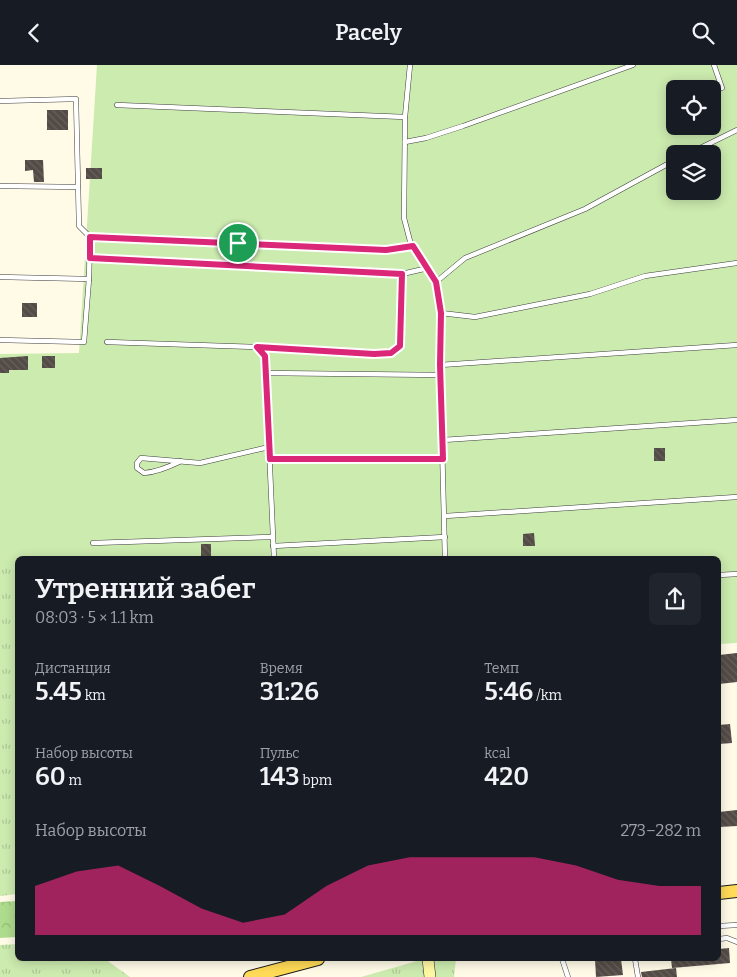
<!DOCTYPE html>
<html lang="ru">
<head>
<meta charset="utf-8">
<style>
	:root { --surface:#171b24; --page:#20242c; --text:#f1f3f6; --muted:#9ea1a6; --accent:#db2777 }
	body { margin:0; font-family:Bitter,serif; background:var(--page); color:var(--text); height:100vh; display:flex; flex-direction:column; font-size:19px; white-space:nowrap }
	* { box-sizing:border-box; margin:0 }
	p { font-size:16px; color:var(--muted) }
	.icon { flex:none; width:28px; height:28px; fill:none; stroke:currentColor; stroke-width:2; stroke-linecap:round; stroke-linejoin:round }
	.map { position:relative; flex:1; overflow:hidden }
	.panel { position:absolute; left:15px; top:491px; width:706px; height:405px; display:flex; flex-direction:column; background:var(--surface); border-radius:8px; box-shadow:0 2px 12px #0003 }
	.panel>* { flex:none }
	.buttons { position:absolute; left:666px; top:15px; display:grid; gap:10px }
	.buttons a { display:grid; place-items:center; width:55px; height:55px; border-radius:8px; background:var(--surface); box-shadow:0 2px 12px #0003; font-size:25px }
	.pin { position:absolute; display:grid; place-items:center; width:42px; height:42px; color:#fff; margin:-21px; border:2px solid #fff; border-radius:50%; box-shadow:0 1px 5px #0007 }
	.round { display:grid; place-items:center; flex:none; width:52px; height:52px; border-radius:8px; background:var(--page) }
	.summary { display:flex; align-items:center; justify-content:space-between; height:85px; padding:0 20px }
	h1 { font-size:28px; font-weight:600; line-height:38px }
	.figures { display:grid; grid-template-columns:repeat(3,1fr); gap:8px; height:85px; padding:5px 20px }
	.figures div { display:grid; align-content:center }
	.figures b { font-size:25px; font-weight:600 }
	.figures small { font-size:14px; font-weight:400 }
	.figures p { font-size:14px }
	.chart { height:140px; padding:10px 20px }
	.chart p { display:flex; justify-content:space-between }
	.chart svg { width:100%; height:90px; margin-top:5px; fill:var(--accent); opacity:.7 }
	header { display:flex; justify-content:space-between; align-items:center; height:65px; padding:0 20px; background:var(--surface); font-size:22px; font-weight:600 }
	.map>svg:first-child { display:block }
	.grass { fill:url(#grass-tufts) }
	.forest { fill:url(#forest-crowns) }
	.garden { fill:#ccebaf; fill-rule:evenodd }
	.building { fill:url(#building-back-hatch) }
	.lines { fill:none; stroke-linecap:round; stroke-linejoin:round }
	.lane-casing { stroke:#3d3d3d; stroke-width:5.5 }
	.secondary-casing { stroke:#2c2c2c; stroke-width:12 }
	.primary-casing { stroke:#1b1b1b; stroke-width:14 }
	.lane { stroke:#fff; stroke-width:4.5 }
	.secondary { stroke:#fff8a2; stroke-width:11 }
	.primary { stroke:#ffdb57; stroke-width:12 }
	.route-casing { stroke:#fff; stroke-width:10 }
	.route { stroke:#db2777; stroke-width:6 }
</style>
</head>
<body>
<header><svg class="icon" aria-label="back" viewBox="0 0 24 24"><path d="M15 5l-7 7 7 7"/></svg>Pacely<svg class="icon" aria-label="search" viewBox="0 0 24 24"><circle cx="10" cy="10" r="6"/><path d="M15 15l6 6"/></svg></header>
<div class="map">
<svg width="737" height="912" viewBox="0 0 737 912">
	<defs>
		<pattern id="grass-tufts" width="24" height="20" patternUnits="userSpaceOnUse" patternTransform="scale(1.25)"><rect width="24" height="20" fill="#ccebaf"/><path d="M3 7l-1-3M5 7V3M7 7l1-3M15 17l-1-3M17 17v-4M19 17l1-3" fill="none" stroke="#aec895"/></pattern>
		<pattern id="forest-crowns" width="20" height="18" patternUnits="userSpaceOnUse" patternTransform="scale(1.25)"><rect width="20" height="18" fill="#aedc8d"/><path d="M2 6a3 3 0 1 1 6 0M12 15a3 3 0 1 1 6 0" fill="none" stroke="#94bb78"/></pattern>
		<pattern id="building-back-hatch" width="6" height="6" patternUnits="userSpaceOnUse" patternTransform="scale(1.25)"><rect width="6" height="6" fill="#534b46"/><path d="M-1 5l2 2M0 0l6 6M5-1l2 2" fill="none" stroke="#67605c"/></pattern>
	</defs>
	<rect width="100%" height="100%" fill="#fffbe7"/>
	<g class="grass">
		<path d="M17,502v327l-17,2v-328z"/>
		<path d="M17,879l1,15h87l25,18h-130v-32z"/>
		<path d="M424,894h32l-2,18h-93z"/>
	</g>
	<path class="forest" d="M17,836v36l-17,1v-36z"/>
	<path class="garden" d="M97,0h640v578l-18,1v-85h-701l-1,9h-17v-214l79,-1zM675,24h37v37h-37zM675,89h37v37h-37z"/>
	<g class="building">
		<rect x="47" y="45" width="21" height="20"/>
		<path d="M25,95h18l1,22h-10l-1,-12 -8,1z"/>
		<rect x="86" y="103" width="16" height="11"/>
		<rect x="22" y="238" width="15" height="14"/>
		<path d="M28,291v14h-19v3h-9v-15z"/>
		<rect x="42" y="291" width="13" height="12"/>
		<rect x="654" y="383" width="11" height="13"/>
		<path d="M534,468l1,13h-12v-12z"/>
		<rect x="201" y="479" width="10" height="13"/>
		<path d="M737,588v29l-18,2v-29z"/>
		<path d="M730,659l2,19 -13,1v-19z"/>
		<path d="M737,745v16l-18,1v-15z"/>
		<path d="M729,883l1,15 -58,5 -1,-9h48v-10z"/>
		<path d="M595,894h26l2,16 -27,2z"/>
		<path d="M676,903l1,9h-35l-1,-5z"/>
	</g>
	<g class="lines">
		<g class="lane-casing">
			<g id="lane">
				<path d="M410,0l-5,52 -1,101 6,23 26,41 5,31 -1,52 5,194"/>
				<path d="M714,0l8,23"/>
				<path d="M0,36l76,-2 3,127 11,11 -1,42 -5,63 -84,-2"/>
				<path d="M117,40l288,12"/>
				<path d="M405,77l21,-4 37,-12 170,-61"/>
				<path d="M688,89l49,-24"/>
				<path d="M0,121l78,1"/>
				<path d="M90,172l296,13 27,-4"/>
				<path d="M90,193l312,16 26,-6"/>
				<path d="M0,212l89,2"/>
				<path d="M436,217l29,-24 120,-49 90,-49"/>
				<path d="M441,248l34,4 115,-23 55,-18 92,-13"/>
				<path d="M107,277l150,5 8,9 9,203"/>
				<path d="M257,282l117,7 17,-1 9,-7 2,-72"/>
				<path d="M440,300l297,-20"/>
				<path d="M266,308l174,2"/>
				<path d="M443,375l294,-20"/>
				<path d="M270,394h173"/>
				<path d="M181,396c-12,6 -24,11 -37,12l-7,-5v-5l4,-5 59,5 69,-16"/>
				<path d="M445,451l292,-19"/>
				<path d="M93,478l179,-6"/>
				<path d="M273,481l172,-9"/>
				<path d="M719,510l18,-1"/>
				<path d="M719,861l18,-1"/>
				<path d="M719,874l8,-1 10,4"/>
				<path d="M562,894l6,18"/>
				<path d="M635,894l3,18"/>
			</g>
		</g>
		<g class="secondary-casing">
			<path id="secondary" d="M428,894l2,18"/>
		</g>
		<g class="primary-casing">
			<g id="primary">
				<path d="M719,828l18,-2"/>
				<path d="M250,912l68,-18"/>
			</g>
		</g>
		<use href="#lane" class="lane"/>
		<use href="#secondary" class="secondary"/>
		<use href="#primary" class="primary"/>
	</g>
	<g class="lines">
		<g class="route-casing">
			<path id="route" d="M90,172l296,13 27,-4 23,36 5,31 -1,52 3,94h-173l-5,-103 -8,-9 117,7 17,-1 9,-7 2,-72 -312,-16z"/>
		</g>
		<use href="#route" class="route"/>
	</g>
</svg>
<div class="buttons">
<a><svg class="icon" aria-label="locate" viewBox="0 0 24 24"><circle cx="12" cy="12" r="6"/><path d="M12 2v4M12 18v4M2 12h4M18 12h4"/></svg></a>
<a><svg class="icon" aria-label="layers" viewBox="0 0 24 24"><path d="M12 4l9 5-9 5-9-5zM3 14l9 5 9-5"/></svg></a>
</div>
<div class="pin" style="left:238px;top:178px;background:#1e9e55"><svg class="icon" aria-label="arrive" viewBox="0 0 24 24"><path d="M6 21V4h12l-3 4 3 4H6"/></svg></div>
<section class="panel">
<div class="summary"><div><h1>Утренний забег</h1><p>08:03 · 5 × 1.1 km</p></div><a class="round"><svg class="icon" aria-label="share" viewBox="0 0 24 24"><path d="M12 15V3M7 8l5-5 5 5M5 13v7h14v-7"/></svg></a></div>
<div class="figures">
<div><p>Дистанция</p><b>5.45<small> km</small></b></div>
<div><p>Время</p><b>31:26</b></div>
<div><p>Темп</p><b>5:46<small> /km</small></b></div>
</div>
<div class="figures">
<div><p>Набор высоты</p><b>60<small> m</small></b></div>
<div><p>Пульс</p><b>143<small> bpm</small></b></div>
<div><p>kcal</p><b>420</b></div>
</div>
<div class="chart"><p><span>Набор высоты</span>273–282 m</p>
<svg viewBox="0 0 160 44" preserveAspectRatio="none"><path d="M0 44V20L10 13L20 10L30 20L40 31L50 38L60 34L70 20L80 10L90 6L100 6L110 6L120 6L130 10L140 17L150 20L160 20V44z"/></svg>
</div>
</section>
</div>
</body>
</html>
